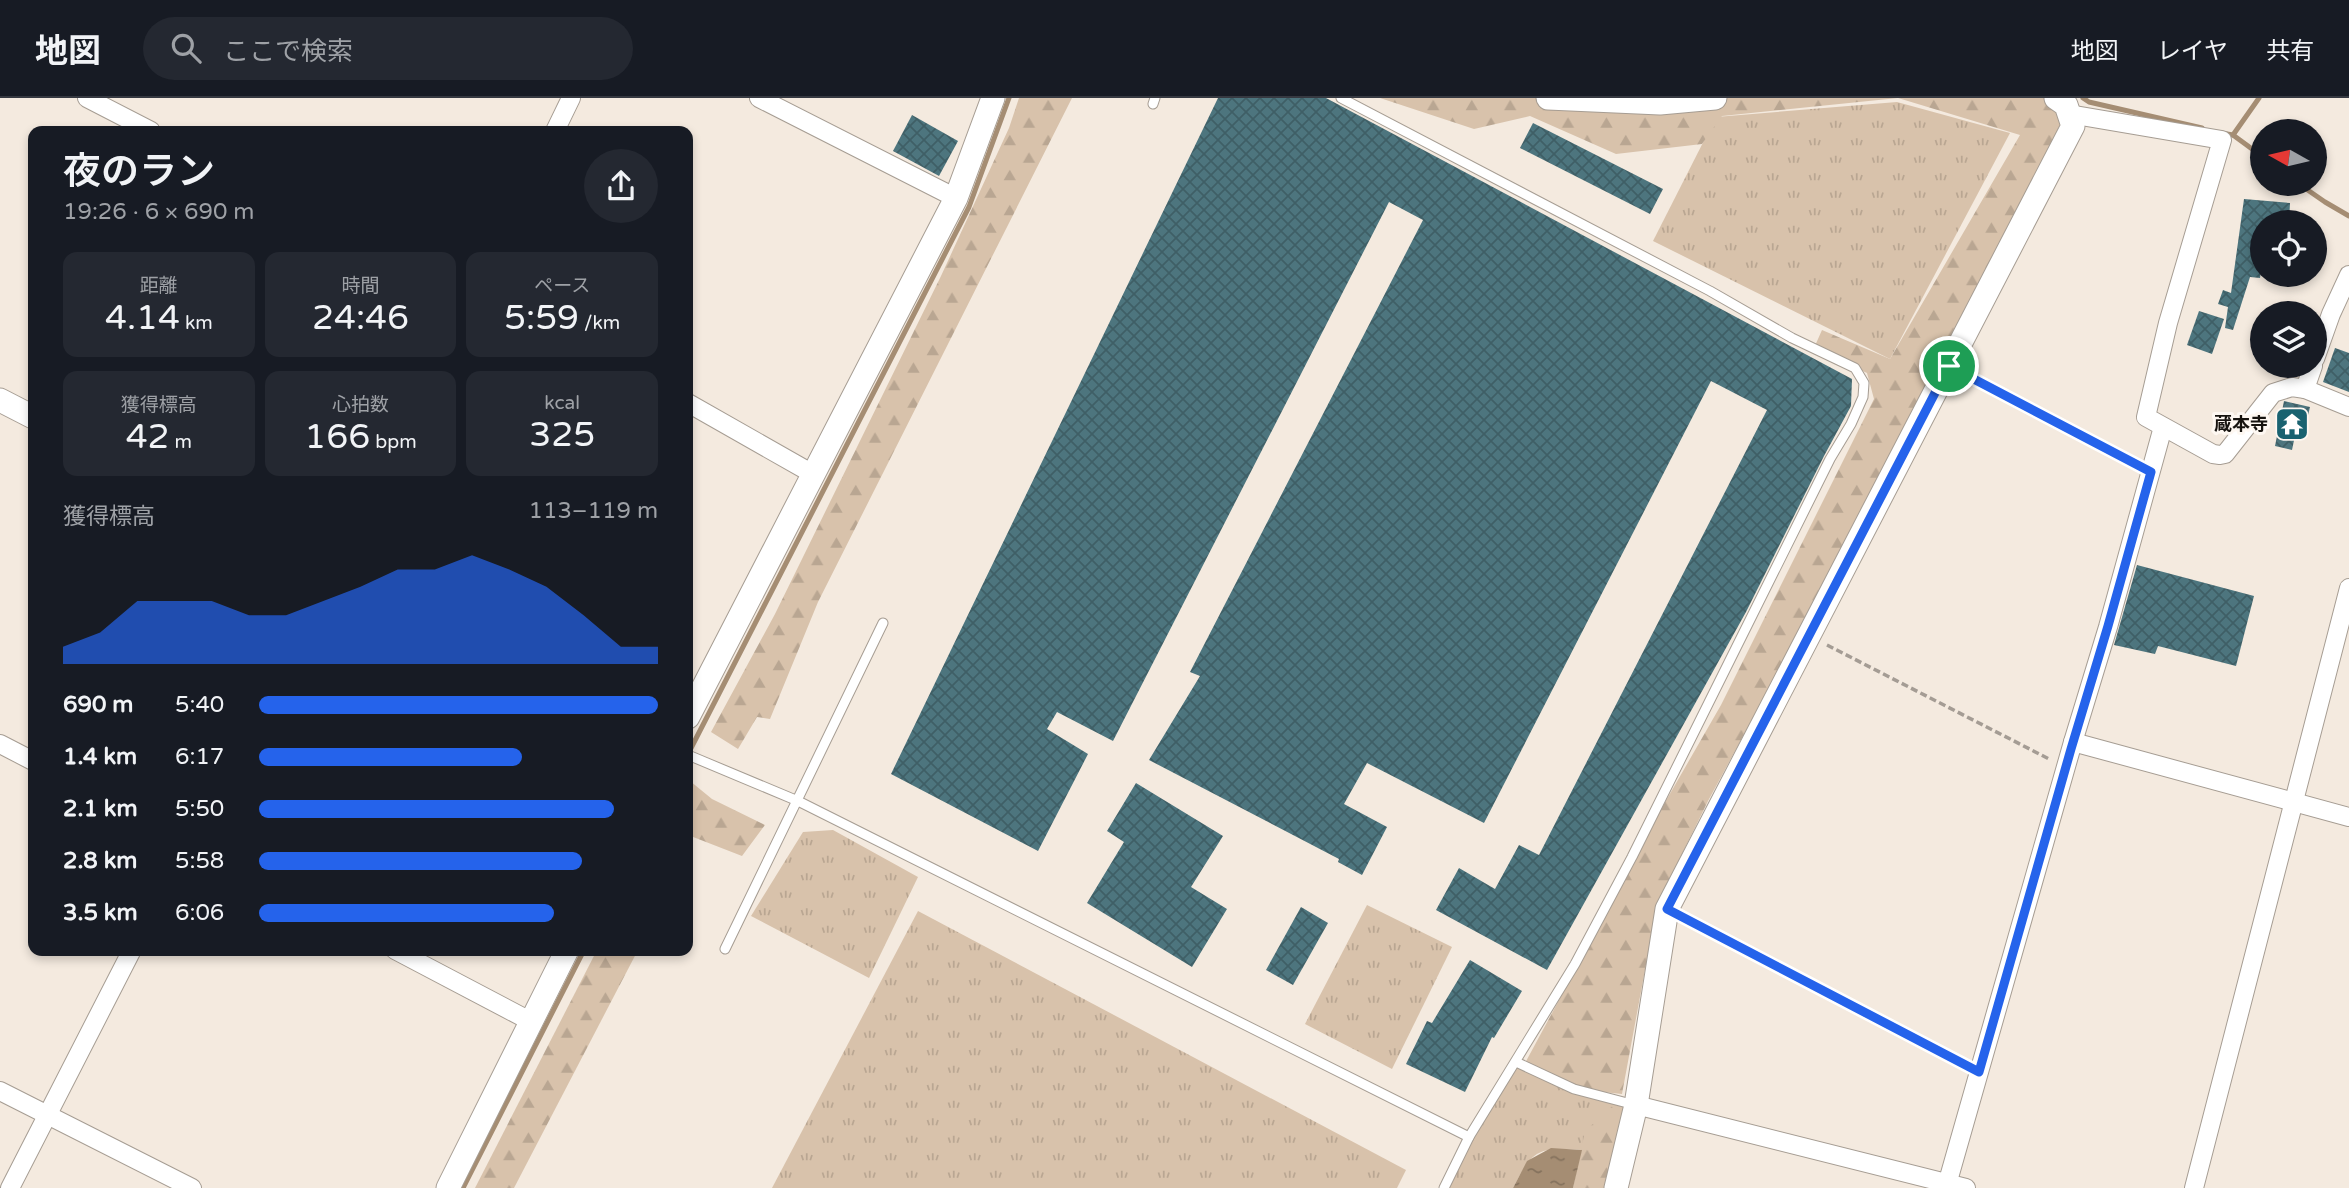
<!DOCTYPE html>
<html lang="ja">
<head>
<meta charset="utf-8">
<style>
	:root { --surface:#171b24; --page:#242831; --text:#f1f3f6; --muted:#9ea1a6; --line:#363941; --accent:#2563eb }
	body { margin:0; font-family:"Varela Round","Noto Sans JP",sans-serif; background:var(--page); color:var(--text); height:100vh; display:flex; flex-direction:column; font-size:26px; white-space:nowrap }
	* { box-sizing:border-box; margin:0 }
	p { font-size:23px; color:var(--muted) }
	.icon { flex:none; width:38px; height:38px; fill:none; stroke:currentColor; stroke-width:2; stroke-linecap:round; stroke-linejoin:round }
	.map { position:relative; flex:1; overflow:hidden }
	.panel { position:absolute; left:28px; top:28px; width:665px; height:830px; display:flex; flex-direction:column; background:var(--surface); border-radius:14px; box-shadow:0 4px 10px #0003 }
	.panel>* { flex:none }
	.needle { width:46px; rotate:278deg }
	.buttons { position:absolute; left:2250px; top:21px; display:grid; gap:14px }
	.buttons a { display:grid; place-items:center; width:77px; height:77px; border-radius:50%; background:var(--surface); box-shadow:0 4px 10px #0003; font-size:35px }
	.pin { position:absolute; display:grid; place-items:center; width:60px; height:60px; color:#fff; margin:-30px; border:4px solid #fff; border-radius:50%; box-shadow:0 2px 7px #0007 }
	.round { display:grid; place-items:center; flex:none; width:74px; height:74px; border-radius:37px; background:var(--page) }
	.overview { display:flex; align-items:center; justify-content:space-between; height:119px; padding:0 35px }
	h1 { font-size:38px; font-weight:600; line-height:52px }
	.metrics { display:grid; grid-template-columns:repeat(3,1fr); gap:10px; height:119px; padding:7px 35px }
	.metrics div { display:grid; align-content:center; border-radius:14px; background:var(--page); text-align:center }
	.metrics b { font-size:35px; font-weight:600 }
	.metrics small { font-size:19px; font-weight:400 }
	.metrics p { font-size:19px }
	.chart { height:196px; padding:14px 35px }
	.chart p { display:flex; justify-content:space-between }
	.chart svg { width:100%; height:126px; margin-top:7px; fill:var(--accent); opacity:.7 }
	ul { padding:0 35px; list-style:none; font-size:23px }
	li { display:grid; grid-template-columns:112px 84px 1fr; align-items:center; height:52px }
	li i { height:18px; border-radius:9px; background:var(--accent) }
	header { display:flex; align-items:center; gap:42px; box-sizing:border-box; height:98px; padding:0 35px; background:var(--surface); border-bottom:2px solid var(--line) }
	header strong { font-size:33px }
	nav { display:flex; gap:38px; margin-inline-start:auto; font-size:24px }
	.search { width:490px; height:63px; background:var(--page); display:flex; align-items:center; gap:18px; box-sizing:border-box; padding:0 24px; border-radius:38px; color:var(--muted); font-size:26px }
	.map>svg:first-child { display:block }
	.grass { fill:url(#grass-tufts) }
	.forest { fill:url(#forest-firs) }
	.water { fill:url(#water-ripples) }
	.lines { fill:none; stroke-linecap:round; stroke-linejoin:round }
	.stream { stroke:#a58d73; stroke-width:5 }
	.building { fill:url(#building-cross-hatch) }
	.service-casing { stroke:#a69d93; stroke-width:11 }
	.minor-casing { stroke:#a69d93; stroke-width:20 }
	.tertiary-casing { stroke:#a69d93; stroke-width:25 }
	.path { stroke:#a49c94; stroke-width:3.5; stroke-dasharray:7 3.5; stroke-linecap:butt }
	.service { stroke:#fff; stroke-width:9 }
	.minor { stroke:#fff; stroke-width:18 }
	.tertiary { stroke:#fff; stroke-width:23 }
	.route-casing { stroke:#fff; stroke-width:14 }
	.route { stroke:#2563eb; stroke-width:9 }
	.labels { text-anchor:middle; stroke-width:6; stroke-linejoin:round; paint-order:stroke }
	.poi-label { font-size:18px; font-weight:bold; fill:#16130f; stroke:#fef8f2; text-anchor:end }
</style>
</head>
<body>
<header>
<strong>地図</strong>
<div class="search"><svg class="icon" aria-label="search" viewBox="0 0 24 24"><circle cx="10" cy="10" r="6"/><path d="M15 15l6 6"/></svg>ここで検索</div>
<nav><a>地図</a><a>レイヤ</a><a>共有</a></nav>
</header>
<div class="map">
<svg width="2349" height="1090" viewBox="0 0 2349 1090">
	<defs>
		<pattern id="grass-tufts" width="24" height="20" patternUnits="userSpaceOnUse" patternTransform="scale(1.75)"><rect width="24" height="20" fill="#d8c2ab"/><path d="M3 7l-1-3M5 7V3M7 7l1-3M15 17l-1-3M17 17v-4M19 17l1-3" fill="none" stroke="#b9a692"/></pattern>
		<pattern id="forest-firs" width="22" height="20" patternUnits="userSpaceOnUse" patternTransform="scale(1.75)"><rect width="22" height="20" fill="#d8c2ab"/><path d="M5 1l3.5 6h-7zM16 11l3.5 6h-7z" fill="#b9a692"/></pattern>
		<pattern id="water-ripples" width="26" height="14" patternUnits="userSpaceOnUse" patternTransform="scale(1.75)"><rect width="26" height="14" fill="#a58d73"/><path d="M2 4q2-2 4 0t4 0M15 11q2-2 4 0t4 0" fill="none" stroke="#85725d"/></pattern>
		<pattern id="building-cross-hatch" width="8" height="8" patternUnits="userSpaceOnUse" patternTransform="scale(1.75)"><rect width="8" height="8" fill="#4d757e"/><path d="M0 0l8 8M0 8l8-8" fill="none" stroke="#3f5f66"/></pattern>
	</defs>
	<rect width="100%" height="100%" fill="#f4eadf"/>
	<g class="grass">
		<path d="M1897,4l113,31 -120,226 -237,-118 63,-124z"/>
		<path d="M833,732l85,47 -49,101 -118,-62 52,-84z"/>
		<path d="M1367,807l85,42 -60,122 -87,-45z"/>
		<path d="M918,813l488,259 -9,18h-625z"/>
		<path d="M1516,964l42,25 60,14 -36,49c-44,-3 -49,-1 -69,38h-68z"/>
	</g>
	<g class="forest">
		<path d="M1019,0h53l-254,504 -48,117 -13,-2 -19,32 -27,-17 64,-118 166,-338 68,-148z"/>
		<path d="M1380,0h669l19,11 -199,394 -161,298 -51,104 -35,189 -48,-5 -50,-24 55,-102 27,-58 115,-200 153,-306 -7,-26 -53,-25 8,-18 68,29 130,-224 -122,-37 -176,18 -20,28 -86,10 -86,-38 -56,13z"/>
		<path d="M690,683l22,18 53,26 -23,31 -54,-21v-50z"/>
		<path d="M597,852h41l-124,238h-39z"/>
		<path d="M1618,1003l10,7 -19,80h-36l12,-57z"/>
	</g>
	<path class="water" d="M1551,1050l31,2 -9,38h-60l14,-27z"/>
	<g class="lines">
		<g class="stream">
			<path d="M2083,0l6,4 113,26"/>
			<path d="M2221,35l12,2 30,22"/>
			<path d="M2233,37l26,-37"/>
			<path d="M2299,86l26,18 24,14"/>
			<path d="M688,656l281,-547 40,-109"/>
			<path d="M463,1090l121,-238"/>
		</g>
	</g>
	<g class="building">
		<path d="M1218,0h108l526,281 -1,27 -27,50 -78,156 -199,358 -111,-60 23,-42 36,21 24,-44 20,10 228,-445 -56,-29 -227,442 -117,-60 -23,41 43,23 -25,48 -24,-13 1,-3 -190,-99 51,-84 -10,-4 233,-452 -34,-18 -276,539 -56,-29 -10,17 41,25 -50,97 -147,-77z"/>
		<path d="M912,17l46,26 -19,35 -46,-25z"/>
		<path d="M1533,25l130,66 -13,25 -130,-66z"/>
		<path d="M2244,101l46,4 -1,19h-26v37l-3,19 -10,-1 -17,53 -8,-2 3,-21 -10,-3 5,-14 8,3z"/>
		<path d="M2199,213l25,8 -12,35 -25,-9z"/>
		<path d="M2335,250l14,5v39l-26,-10z"/>
		<path d="M2284,303l26,6 -5,21 -8,-2 -5,24 -17,-4z"/>
		<path d="M2137,467l117,31 -18,70 -78,-20 -3,8 -41,-9z"/>
		<path d="M1136,685l87,53 -32,51 36,22 -35,58 -105,-64 37,-61 -17,-11z"/>
		<path d="M1301,809l27,16 -35,62 -27,-15z"/>
		<path d="M1470,862l52,31 -28,47 -2,-1 -27,55 -59,-28 21,-43 5,2z"/>
	</g>
	<g class="lines">
		<g class="service-casing">
			<g id="service">
				<path d="M1341,0l369,193 82,47 63,30 9,15 -1,14 -12,27 -21,35 -198,398 -57,107 -106,173 -25,51"/>
				<path d="M1153,6l2,-6"/>
				<path d="M688,657l110,46 671,336"/>
				<path d="M725,851l158,-326"/>
				<path d="M1516,964l58,27 61,16"/>
			</g>
		</g>
		<g class="minor-casing">
			<g id="minor">
				<path d="M87,0l64,33"/>
				<path d="M759,0l197,100"/>
				<path d="M2069,16l153,26 -54,183 -22,94 67,37 7,1 5,-1 48,-61 19,-6 13,2"/>
				<path d="M555,33l16,-33"/>
				<path d="M2315,261l16,-45 18,-39"/>
				<path d="M2313,268l-8,23 44,18"/>
				<path d="M688,305l125,71"/>
				<path d="M2073,644l276,75"/>
				<path d="M0,646l33,17"/>
				<path d="M395,852l135,71"/>
				<path d="M0,993l192,97"/>
				<path d="M1636,1007l330,83"/>
				<path d="M10,1090l122,-238"/>
				<path d="M1946,1090l127,-446 35,-115 55,-200"/>
				<path d="M2194,1090l155,-600"/>
			</g>
		</g>
		<g class="tertiary-casing">
			<g id="tertiary">
				<path d="M1548,0l112,5 55,-5"/>
				<path d="M0,302l33,17"/>
				<path d="M688,619l268,-519 37,-100"/>
				<path d="M448,1090l119,-238"/>
				<path d="M1616,1090l20,-83 31,-196 406,-783 -7,-21 -10,-7"/>
			</g>
		</g>
		<g class="path">
			<path d="M1966,277l170,90"/>
			<path d="M1827,547l224,115"/>
			<path d="M1684,820l279,146"/>
		</g>
		<use href="#service" class="service"/>
		<use href="#minor" class="minor"/>
		<use href="#tertiary" class="tertiary"/>
	</g>
	<g class="lines">
		<g class="route-casing">
			<path id="route" d="M1949,268l202,106 -43,154 -37,123 -92,323 -312,-163z"/>
		</g>
		<use href="#route" class="route"/>
	</g>
	<defs>
		<g id="temple-square" transform="scale(1.75)"><rect x="-9" y="-9" width="18" height="18" rx="4" fill="#196270" stroke="#fef8f2"/><path d="M0-6L5-2H3V0L6.5 2.5H4V6H1.5V3h-3V6H-4V2.5H-6.5L-3 0V-2H-5Z" fill="#fff"/></g>
	</defs>
	<g fill-rule="evenodd">
		<use href="#temple-square" x="2292" y="326"/>
	</g>
	<g class="labels">
		<g class="poi-label">
			<text x="2268" y="332">蔵本寺</text>
		</g>
	</g>
</svg>
<div class="buttons">
<a><svg class="needle" viewBox="-14 -14 28 28"><path d="M0-13l5 13h-10z" fill="#e53935"/><path d="M0 13l5-13h-10z" fill="#9ea1a6"/></svg></a>
<a><svg class="icon" aria-label="locate" viewBox="0 0 24 24"><circle cx="12" cy="12" r="6"/><path d="M12 2v4M12 18v4M2 12h4M18 12h4"/></svg></a>
<a><svg class="icon" aria-label="layers" viewBox="0 0 24 24"><path d="M12 4l9 5-9 5-9-5zM3 14l9 5 9-5"/></svg></a>
</div>
<div class="pin" style="left:1949px;top:268px;background:#1e9e55"><svg class="icon" aria-label="arrive" viewBox="0 0 24 24"><path d="M6 21V4h12l-3 4 3 4H6"/></svg></div>
<section class="panel">
<div class="overview"><div><h1>夜のラン</h1><p>19:26 · 6 × 690 m</p></div><a class="round"><svg class="icon" aria-label="share" viewBox="0 0 24 24"><path d="M12 15V3M7 8l5-5 5 5M5 13v7h14v-7"/></svg></a></div>
<div class="metrics">
<div><p>距離</p><b>4.14<small> km</small></b></div>
<div><p>時間</p><b>24:46</b></div>
<div><p>ペース</p><b>5:59<small> /km</small></b></div>
</div>
<div class="metrics">
<div><p>獲得標高</p><b>42<small> m</small></b></div>
<div><p>心拍数</p><b>166<small> bpm</small></b></div>
<div><p>kcal</p><b>325</b></div>
</div>
<div class="chart"><p><span>獲得標高</span>113–119 m</p>
<svg viewBox="0 0 160 44" preserveAspectRatio="none"><path d="M0 44V38L10 33L20 22L30 22L40 22L50 27L60 27L70 22L80 17L90 11L100 11L110 6L120 11L130 17L140 27L150 38L160 38V44z"/></svg>
</div>
<ul>
<li><b>690 m</b>5:40<i style="width:100%"></i></li>
<li><b>1.4 km</b>6:17<i style="width:66%"></i></li>
<li><b>2.1 km</b>5:50<i style="width:89%"></i></li>
<li><b>2.8 km</b>5:58<i style="width:81%"></i></li>
<li><b>3.5 km</b>6:06<i style="width:74%"></i></li>
</ul>
</section>
</div>
</body>
</html>
